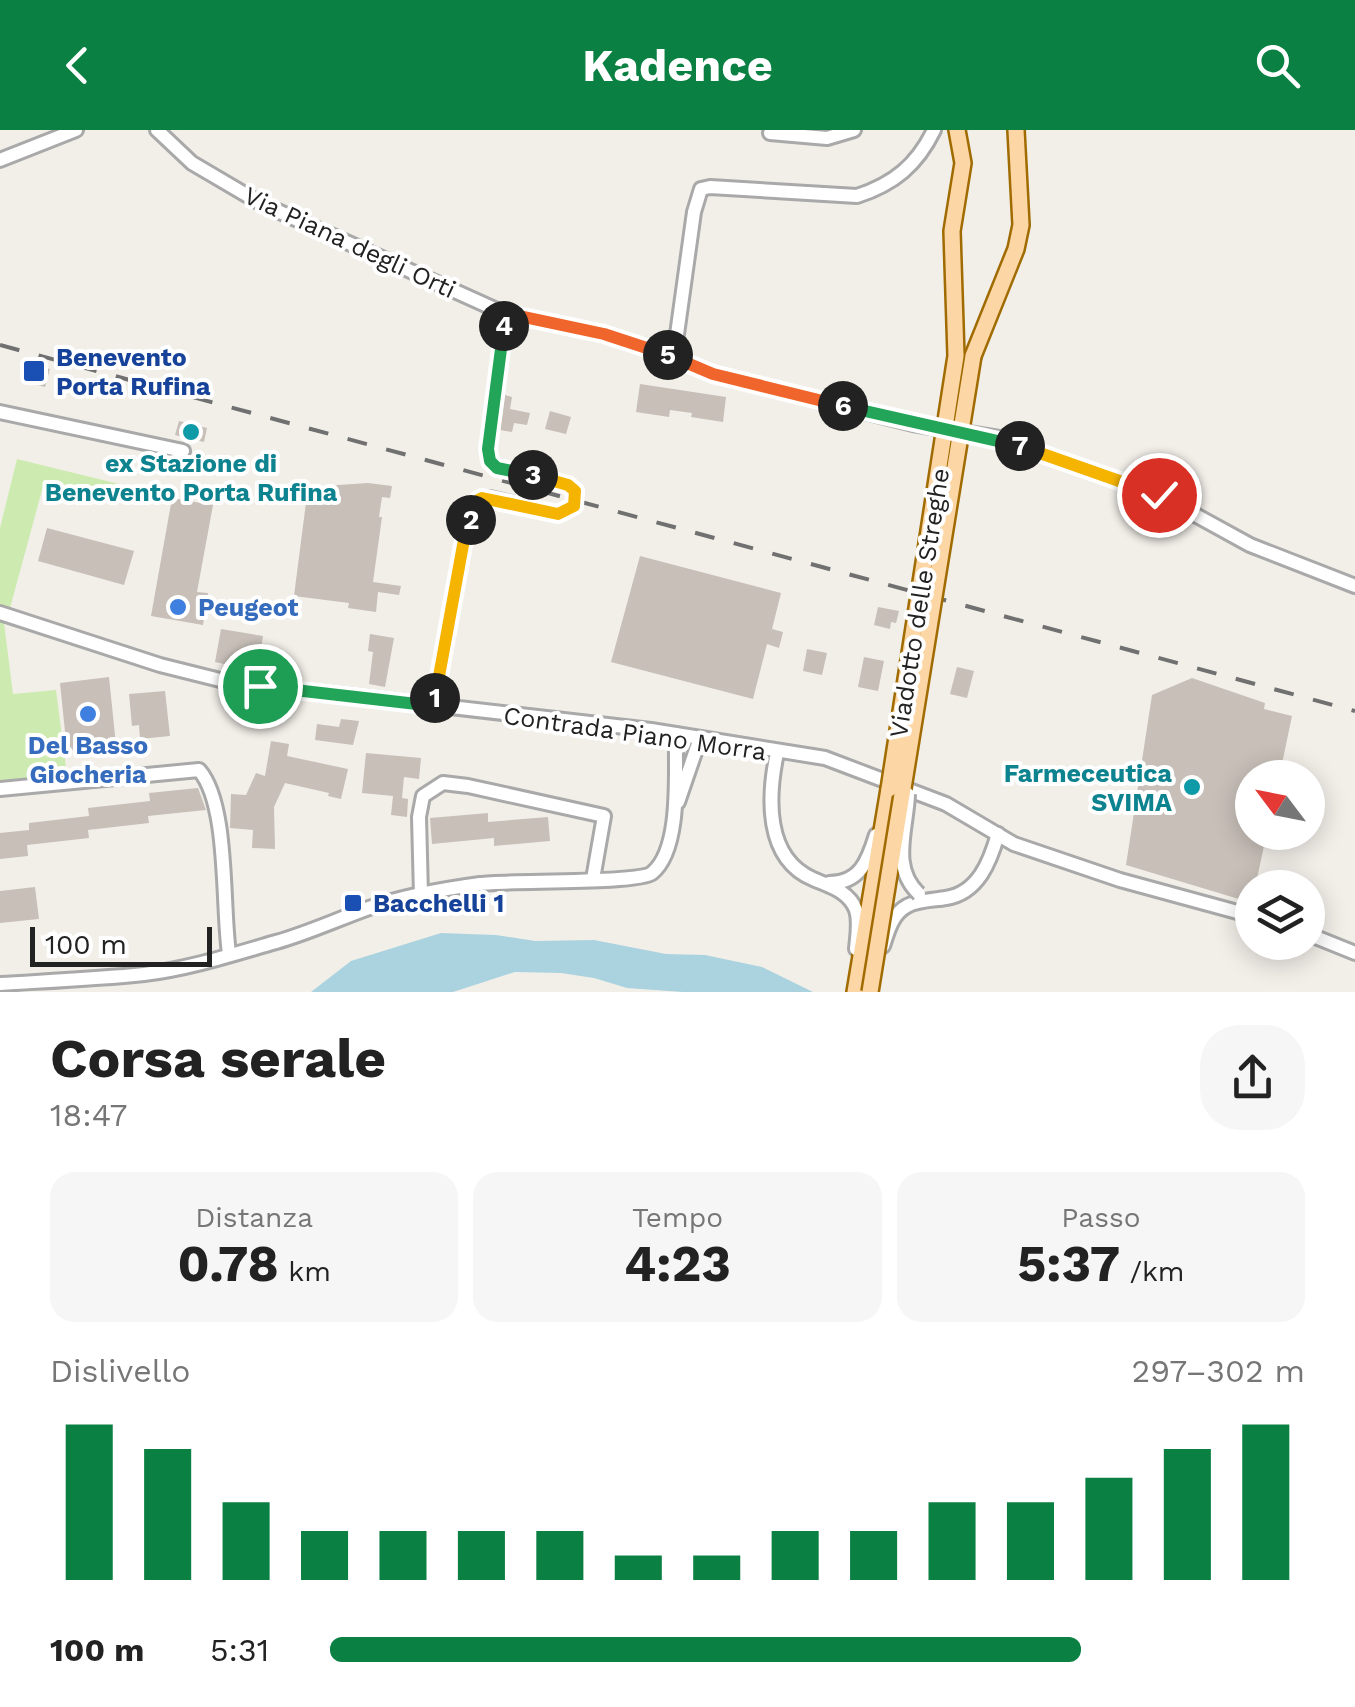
<!DOCTYPE html>
<html lang="it">
<head>
<meta charset="utf-8">
<style>
	:root { --surface:#fff; --page:#f6f6f6; --text:#222; --muted:#767676; --accent:#0b8043 }
	body { margin:0; font-family:"Work Sans",sans-serif; background:var(--page); color:var(--text); height:100vh; display:flex; flex-direction:column; font-size:38px; white-space:nowrap }
	* { box-sizing:border-box; margin:0 }
	p { font-size:32px; color:var(--muted) }
	.icon { flex:none; width:55px; height:55px; fill:none; stroke:currentColor; stroke-width:2; stroke-linecap:round; stroke-linejoin:round }
	.map { position:relative; height:862px; overflow:hidden }
	.drawer { display:flex; flex-direction:column; background:var(--surface); flex:1 }
	.drawer>* { flex:none }
	.needle { width:65px; rotate:302deg }
	.tools { position:absolute; left:1235px; top:630px; display:grid; gap:20px }
	.tools a { display:grid; place-items:center; width:90px; height:90px; border-radius:50%; background:var(--surface); box-shadow:0 5px 25px #0003; font-size:50px }
	.scale { position:absolute; left:30px; bottom:25px; width:182px; box-sizing:border-box; padding-left:10px; border:5px solid #222; border-top:0; font-size:28px; line-height:35px; white-space:nowrap; color:#222; -webkit-text-stroke:8px #fff; paint-order:stroke }
	.pin { position:absolute; display:grid; place-items:center; width:85px; height:85px; color:#fff; margin:-42px; border:5px solid #fff; border-radius:50%; box-shadow:0 2px 10px #0007 }
	.km { position:absolute; width:50px; height:50px; margin:-25px; border-radius:50%; background:#222; color:#fff; font-size:28px; line-height:50px; text-align:center }
	.round { display:grid; place-items:center; flex:none; width:105px; height:105px; border-radius:40px; background:var(--page) }
	.headline { display:flex; align-items:center; justify-content:space-between; height:170px; padding:0 50px }
	h1 { font-size:55px; font-weight:700; line-height:75px }
	.figures { display:grid; grid-template-columns:repeat(3,1fr); gap:15px; height:170px; padding:10px 50px }
	.figures div { display:grid; align-content:center; border-radius:25px; background:var(--page); text-align:center }
	.figures b { font-size:50px; font-weight:700 }
	.figures small { font-size:28px; font-weight:400 }
	.figures p { font-size:28px }
	.chart { height:280px; padding:20px 50px }
	.chart p { display:flex; justify-content:space-between }
	.chart svg { width:100%; height:180px; margin-top:10px; stroke:var(--accent); stroke-width:6 }
	ul { padding:0 50px; list-style:none; font-size:32px }
	li { display:grid; grid-template-columns:160px 120px 1fr; align-items:center; height:75px }
	li i { height:25px; border-radius:12px; background:var(--accent) }
	header { display:flex; justify-content:space-between; align-items:center; height:130px; padding:0 50px; background:var(--accent); color:#fff; font-size:45px; font-weight:700 }
	.map>svg:first-child { display:block }
	.grass { fill:#cdebb0 }
	.water { fill:#aad3df }
	.building { fill:#c7bfb8 }
	.lines { fill:none; stroke-linecap:round; stroke-linejoin:round }
	.minor-casing { stroke:#a9a9a9; stroke-width:18 }
	.major-casing { stroke:#a06b00; stroke-width:20 }
	.minor { stroke:#fff; stroke-width:12 }
	.major { stroke:#fcd6a4; stroke-width:15 }
	.rail { stroke:#707070; stroke-width:4; stroke-dasharray:20 20; stroke-linecap:butt }
	.minor-bridge-casing { stroke:#a9a9a9; stroke-width:18; stroke-linecap:butt }
	.major-bridge-casing { stroke:#a06b00; stroke-width:20; stroke-linecap:butt }
	.minor-bridge { stroke:#fff; stroke-width:12 }
	.major-bridge { stroke:#fcd6a4; stroke-width:15 }
	.split-1-casing { stroke:#fff; stroke-width:20 }
	.split-2-casing { stroke:#fff; stroke-width:20 }
	.split-3-casing { stroke:#fff; stroke-width:20 }
	.split-4-casing { stroke:#fff; stroke-width:20 }
	.split-5-casing { stroke:#fff; stroke-width:20 }
	.split-6-casing { stroke:#fff; stroke-width:20 }
	.split-7-casing { stroke:#fff; stroke-width:20 }
	.split-8-casing { stroke:#fff; stroke-width:20 }
	.split-1 { stroke:#22a559; stroke-width:12 }
	.split-2 { stroke:#f5b400; stroke-width:12 }
	.split-3 { stroke:#f5b400; stroke-width:12 }
	.split-4 { stroke:#22a559; stroke-width:12 }
	.split-5 { stroke:#f0652b; stroke-width:12 }
	.split-6 { stroke:#f0652b; stroke-width:12 }
	.split-7 { stroke:#22a559; stroke-width:12 }
	.split-8 { stroke:#f5b400; stroke-width:12 }
	.transit-dot { fill:#1a4fb4; stroke:#fff; stroke-width:4 }
	.culture-dot { fill:#0f9aa8; stroke:#fff; stroke-width:4 }
	.shop-dot { fill:#3f7fe0; stroke:#fff; stroke-width:4 }
	.labels { text-anchor:middle; stroke-width:8; stroke-linejoin:round; paint-order:stroke }
	.street-label { font-size:25px; fill:#222; stroke:#fff }
	.transit-label { font-size:25px; font-weight:bold; fill:#164399; stroke:#fff; text-anchor:start }
	.culture-label { font-size:25px; font-weight:bold; fill:#0d838f; stroke:#fff }
	.shop-label { font-size:25px; font-weight:bold; fill:#366cbe; stroke:#fff; text-anchor:start }
</style>
</head>
<body>
<header><svg class="icon" aria-label="back" viewBox="0 0 24 24"><path d="M15 5l-7 7 7 7"/></svg>Kadence<svg class="icon" aria-label="search" viewBox="0 0 24 24"><circle cx="10" cy="10" r="6"/><path d="M15 15l6 6"/></svg></header>
<div class="map">
<svg width="1355" height="862" viewBox="0 0 1355 862">
	<rect width="100%" height="100%" fill="#f2efe9"/>
	<g class="grass">
		<path d="M17,329l106,26 -3,13 -76,-15 -34,125 -10,-2v-78z"/>
		<path d="M0,491l4,2 9,71 43,-4 11,85 -67,9z"/>
	</g>
	<path class="water" d="M441,803l55,2 39,6 59,-1 72,14 39,1 57,12 51,25h-130l-56,-4 -33,-10 -33,-5 -46,-1 -62,20h-142l40,-31z"/>
	<g class="building">
		<path d="M25,232l25,7 -5,18 -25,-7z"/>
		<path d="M640,254l86,13 -3,25 -32,-5 1,-4 -22,-3 -1,7 -33,-5z"/>
		<path d="M505,265l7,2 -2,12 20,4 -3,12 -13,-2 -2,9 -12,-2z"/>
		<path d="M550,281l21,6 -5,17 -21,-5z"/>
		<path d="M179,291l28,7 -3,14 -29,-7z"/>
		<path d="M368,353l24,3 -2,12 -8,-1 -3,20h3l-9,65 28,4 -2,9 -21,-3 -2,20 -28,-4 1,-5 -55,-7 14,-109z"/>
		<path d="M172,368l41,7 -16,87 11,1 -5,32 -52,-9z"/>
		<path d="M47,398l87,23 -10,34 -86,-24z"/>
		<path d="M640,426l141,37 -9,36 11,3 -4,16 -12,-4 -14,55 -142,-37z"/>
		<path d="M878,477l21,4 -3,12 -5,-1 -1,7 -16,-4z"/>
		<path d="M221,499l42,7 -4,25 -24,-4 -2,9 -18,-4z"/>
		<path d="M370,504l24,4 -9,49 -16,-3 4,-32 -5,-1z"/>
		<path d="M807,519l20,4 -5,22 -19,-4z"/>
		<path d="M864,527l20,4 -6,30 -20,-4z"/>
		<path d="M957,537l17,4 -7,27 -17,-4z"/>
		<path d="M109,547l7,68 -49,6 -7,-68z"/>
		<path d="M1192,548l73,25 -1,6 28,7 -13,62h-27v54h15l-12,56h-3v15l-126,-38 26,-170z"/>
		<path d="M165,561l5,45 -30,3 -1,-14 -7,1 -3,-32z"/>
		<path d="M341,589l18,2 -6,24 -38,-5 2,-16 22,3z"/>
		<path d="M271,611l18,3 -2,12 61,13 -7,30 -13,-3 1,-3 -44,-10 -11,24 1,42 -23,-1 1,-18 -23,-2 1,-34 15,1 10,-22 9,3z"/>
		<path d="M366,623l55,5 -2,21 -15,-2 -2,21 6,1 -1,18 -16,-2 2,-19 -31,-3z"/>
		<path d="M198,658l8,22 -58,6 1,7 -61,7 1,8 -62,7 1,11 -28,3v-26l29,-3v-7l60,-7 -1,-8 62,-7 -1,-8z"/>
		<path d="M488,683v9l60,-5 2,24 -56,5v-8l-62,6 -2,-26z"/>
		<path d="M35,757l4,32 -39,4v-32z"/>
	</g>
	<g class="lines">
		<g class="minor-casing">
			<g id="minor">
				<path d="M157,0l35,33 68,40 239,108 105,23 70,22 39,18 200,50 86,14 160,57 91,50 105,41"/>
				<path d="M770,3l57,5 27,-8"/>
				<path d="M0,30l76,-30"/>
				<path d="M674,226l20,-144 7,-23 9,-2 147,9c37,-12 60,-31 77,-66"/>
				<path d="M0,282l183,39"/>
				<path d="M0,483l160,52 64,16 427,49 174,28 121,46 68,40 106,36 132,36"/>
				<path d="M434,576l29,-161 16,-45 11,-2 68,16 16,-7 1,-16 -7,-6 -71,-17 -7,-7 -2,-12 17,-136"/>
				<path d="M777,623c-9,42 -13,105 36,126 16,7 36,12 43,31 4,12 1,27 0,39"/>
				<path d="M0,659l199,-19c30,34 23,136 30,183"/>
				<path d="M678,672l22,-64"/>
				<path d="M829,753c31,0 39,-22 47,-48"/>
				<path d="M421,765l-2,-78 4,-21 20,-13 25,3 136,30 -11,63"/>
				<path d="M1308,804l47,19"/>
				<path d="M883,816c5,-15 9,-32 24,-40 10,-6 27,-6 39,-8 32,-5 44,-36 52,-64"/>
				<path d="M0,854c48,-3 96,-5 144,-10 44,-5 90,-20 132,-32 32,-9 62,-23 93,-34 35,-12 74,-19 111,-24 30,-4 158,0 172,-11 30,-24 23,-103 24,-139"/>
			</g>
		</g>
		<g class="major-casing">
			<g id="major">
				<path d="M956,226l-4,-125 11,-68 -6,-33"/>
				<path d="M973,226l43,-107 5,-24 -5,-95"/>
				<path d="M855,862l34,-203"/>
			</g>
		</g>
		<use href="#minor" class="minor"/>
		<use href="#major" class="major"/>
		<path class="rail" d="M0,215l1355,366"/>
		<g class="minor-bridge-casing">
			<path id="minor-bridge" d="M908,664c-1,35 -18,73 11,100"/>
		</g>
		<g class="major-bridge-casing">
			<g id="major-bridge">
				<path d="M889,659l67,-433"/>
				<path d="M870,862l103,-636"/>
			</g>
		</g>
		<use href="#minor-bridge" class="minor-bridge"/>
		<use href="#major-bridge" class="major-bridge"/>
	</g>
	<g class="lines">
		<g class="split-1-casing">
			<path id="split-1" d="M260,556l174,20 1,-8"/>
		</g>
		<g class="split-2-casing">
			<path id="split-2" d="M435,568l28,-153 8,-25"/>
		</g>
		<g class="split-3-casing">
			<path id="split-3" d="M471,390l7,-20 4,-2 76,16 16,-8 1,-15 -7,-6 -35,-10"/>
		</g>
		<g class="split-4-casing">
			<path id="split-4" d="M504,196l-16,123 2,12 7,7 36,7"/>
		</g>
		<g class="split-5-casing">
			<path id="split-5" d="M504,196l1,-13 99,21 64,21"/>
		</g>
		<g class="split-6-casing">
			<path id="split-6" d="M668,225l45,19 130,32"/>
		</g>
		<g class="split-7-casing">
			<path id="split-7" d="M843,276l177,40"/>
		</g>
		<g class="split-8-casing">
			<path id="split-8" d="M1020,316l139,49"/>
		</g>
		<use href="#split-1" class="split-1"/>
		<use href="#split-2" class="split-2"/>
		<use href="#split-3" class="split-3"/>
		<use href="#split-4" class="split-4"/>
		<use href="#split-5" class="split-5"/>
		<use href="#split-6" class="split-6"/>
		<use href="#split-7" class="split-7"/>
		<use href="#split-8" class="split-8"/>
	</g>
	<g class="transit-dot">
		<rect x="22" y="229" width="24" height="24" rx="5"/>
		<rect x="343" y="763" width="20" height="20" rx="5"/>
	</g>
	<g class="culture-dot">
		<circle cx="191" cy="302" r="10"/>
		<circle cx="1192" cy="657" r="10"/>
	</g>
	<g class="shop-dot">
		<circle cx="178" cy="477" r="10"/>
		<circle cx="88" cy="584" r="10"/>
	</g>
	<g class="labels">
		<g class="street-label">
			<text transform="translate(350 112) rotate(25)" y="9">Via Piana degli Orti</text>
			<text transform="translate(919 473) rotate(-81)" y="9">Viadotto delle Streghe</text>
			<text transform="translate(635 603) rotate(8)" y="9">Contrada Piano Morra</text>
		</g>
		<g class="transit-label">
			<text x="56" y="236">Benevento<tspan x="56" dy="29">Porta Rufina</tspan></text>
			<text x="373" y="782">Bacchelli 1</text>
		</g>
		<g class="culture-label">
			<text x="191" y="342">ex Stazione di<tspan x="191" dy="29">Benevento Porta Rufina</tspan></text>
			<text x="1172" y="652" text-anchor="end">Farmeceutica<tspan x="1172" dy="29">SVIMA</tspan></text>
		</g>
		<g class="shop-label">
			<text x="198" y="486">Peugeot</text>
			<text x="88" y="624" text-anchor="middle">Del Basso<tspan x="88" dy="29">Giocheria</tspan></text>
		</g>
	</g>
</svg>
<div class="tools">
<a><svg class="needle" viewBox="-14 -14 28 28"><path d="M0-13l5 13h-10z" fill="#e53935"/><path d="M0 13l5-13h-10z" fill="#767676"/></svg></a>
<a><svg class="icon" aria-label="layers" viewBox="0 0 24 24"><path d="M12 4l9 5-9 5-9-5zM3 14l9 5 9-5"/></svg></a>
</div>
<div class="scale">100 m</div>
<div class="pin" style="left:260px;top:556px;background:#1e9e55"><svg class="icon" aria-label="arrive" viewBox="0 0 24 24"><path d="M6 21V4h12l-3 4 3 4H6"/></svg></div>
<div class="pin" style="left:1159px;top:365px;background:#d93025"><svg class="icon" aria-label="check" viewBox="0 0 24 24"><path d="M5 12l5 5 9-10"/></svg></div>
<b class="km" style="left:435px;top:568px">1</b>
<b class="km" style="left:471px;top:390px">2</b>
<b class="km" style="left:533px;top:345px">3</b>
<b class="km" style="left:504px;top:196px">4</b>
<b class="km" style="left:668px;top:225px">5</b>
<b class="km" style="left:843px;top:276px">6</b>
<b class="km" style="left:1020px;top:316px">7</b>
</div>
<section class="drawer">
<div class="headline"><div><h1>Corsa serale</h1><p>18:47</p></div><a class="round"><svg class="icon" aria-label="share" viewBox="0 0 24 24"><path d="M12 15V3M7 8l5-5 5 5M5 13v7h14v-7"/></svg></a></div>
<div class="figures">
<div><p>Distanza</p><b>0.78<small> km</small></b></div>
<div><p>Tempo</p><b>4:23</b></div>
<div><p>Passo</p><b>5:37<small> /km</small></b></div>
</div>
<div class="chart"><p><span>Dislivello</span>297–302 m</p>
<svg viewBox="0 0 160 44" preserveAspectRatio="none"><path d="M5 44V6M15 44V12M25 44V25M35 44V32M45 44V32M55 44V32M65 44V32M75 44V38M85 44V38M95 44V32M105 44V32M115 44V25M125 44V25M135 44V19M145 44V12M155 44V6"/></svg>
</div>
<ul>
<li><b>100 m</b>5:31<i style="width:77%"></i></li>
</ul>
</section>
</body>
</html>
